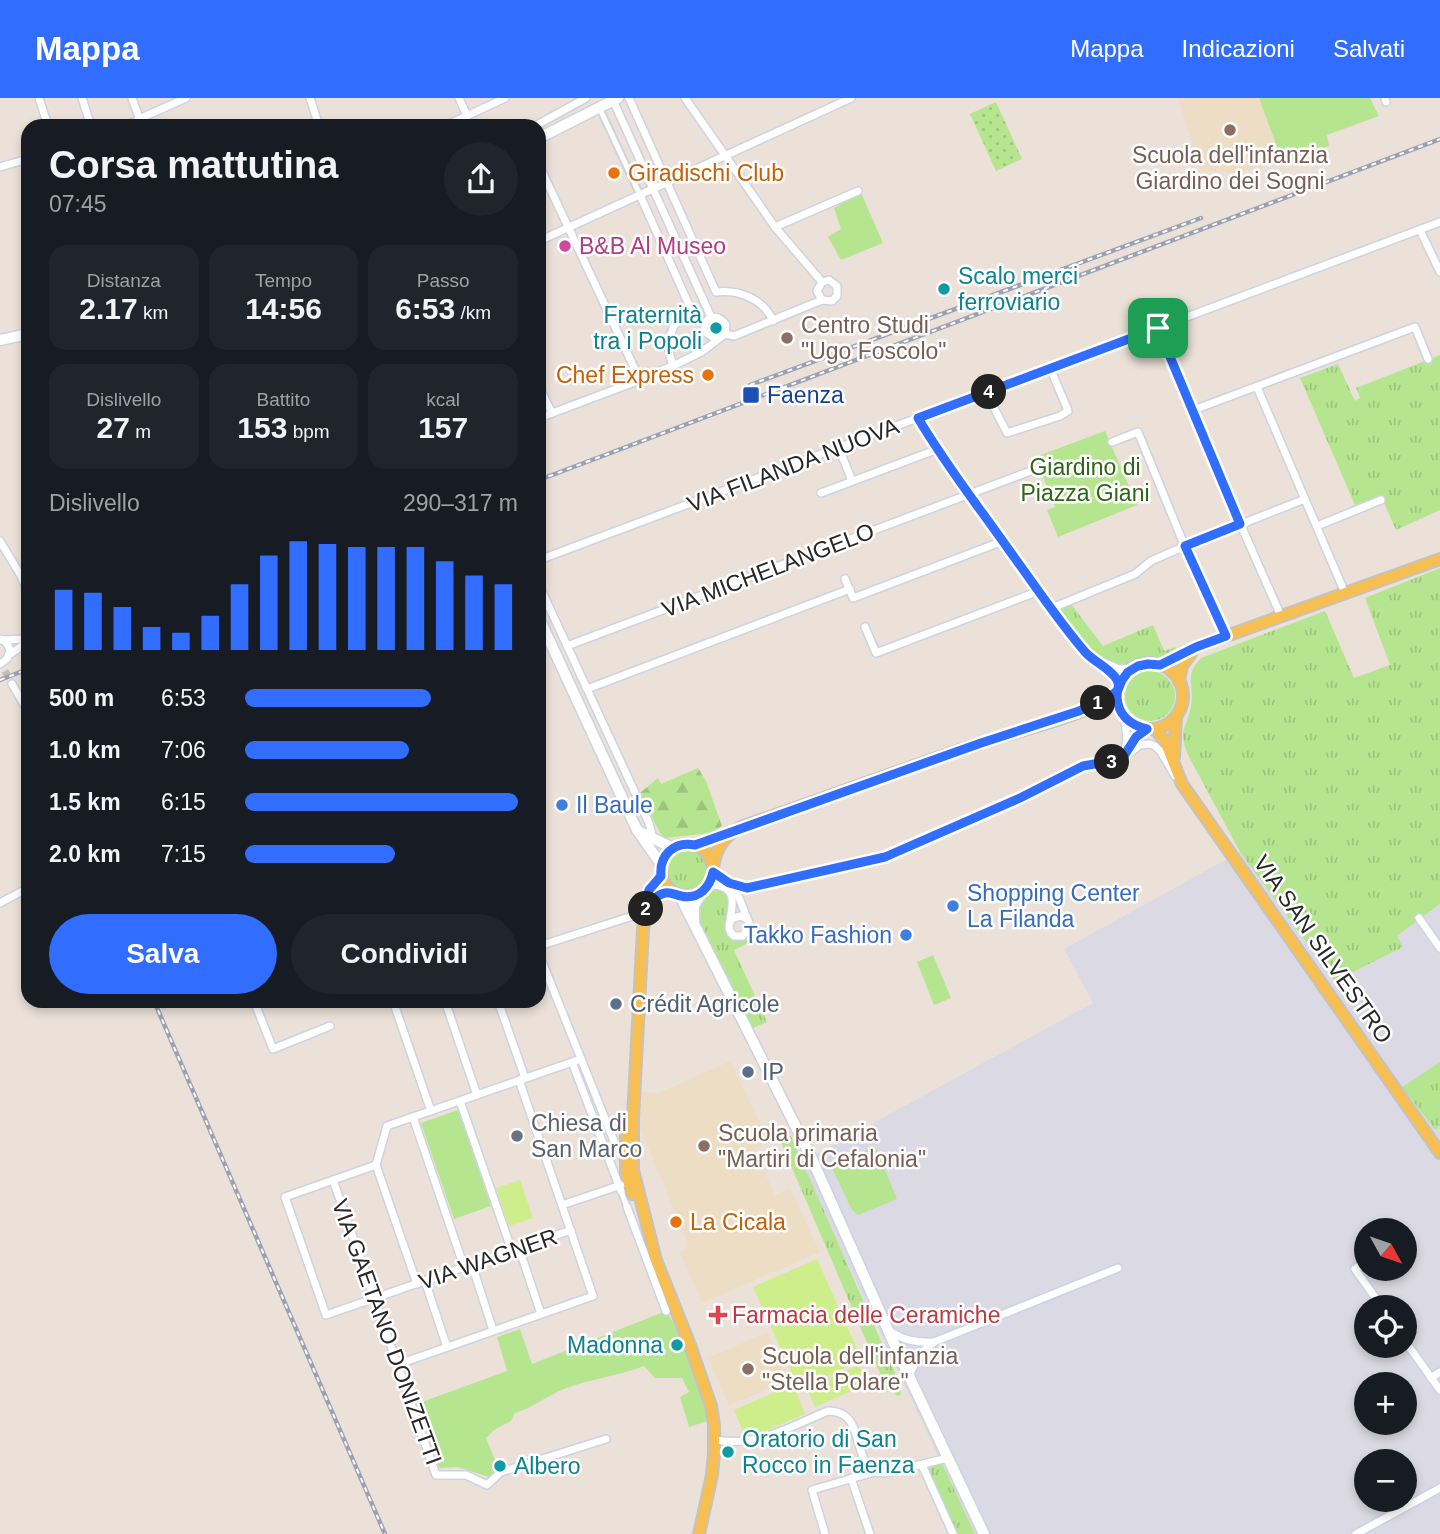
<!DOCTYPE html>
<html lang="it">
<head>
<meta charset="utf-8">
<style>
	:root { --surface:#171b24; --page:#20242c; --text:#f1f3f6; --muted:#9ea1a6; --accent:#316dff }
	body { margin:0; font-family:Arial,sans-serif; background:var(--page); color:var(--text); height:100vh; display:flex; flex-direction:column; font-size:26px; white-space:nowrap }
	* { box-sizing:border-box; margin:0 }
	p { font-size:23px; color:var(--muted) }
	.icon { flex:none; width:38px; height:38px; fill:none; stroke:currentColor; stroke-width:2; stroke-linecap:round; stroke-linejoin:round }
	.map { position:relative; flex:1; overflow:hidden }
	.panel { position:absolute; left:21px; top:21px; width:525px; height:889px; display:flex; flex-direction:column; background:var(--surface); border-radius:21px; box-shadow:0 4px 10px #0003 }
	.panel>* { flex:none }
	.needle { width:46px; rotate:130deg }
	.buttons { position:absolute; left:1354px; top:1120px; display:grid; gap:14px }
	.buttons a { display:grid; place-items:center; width:63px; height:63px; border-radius:50%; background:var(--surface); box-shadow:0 4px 10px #0003; font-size:35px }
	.pin { position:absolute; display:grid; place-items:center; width:60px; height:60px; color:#fff; margin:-30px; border-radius:14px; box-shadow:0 4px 10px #0006 }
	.km { position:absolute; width:35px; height:35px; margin:-18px; border-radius:50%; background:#222; color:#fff; font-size:19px; line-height:35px; text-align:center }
	.round { display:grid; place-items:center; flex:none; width:74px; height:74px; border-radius:37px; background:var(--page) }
	.summary { display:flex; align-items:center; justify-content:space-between; height:119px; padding:0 28px }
	h1 { font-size:38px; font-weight:600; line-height:52px }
	.stats { display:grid; grid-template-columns:repeat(3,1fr); gap:10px; height:119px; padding:7px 28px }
	.stats div { display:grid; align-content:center; border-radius:18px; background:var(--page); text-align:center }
	.stats b { font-size:30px; font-weight:600 }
	.stats small { font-size:19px; font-weight:400 }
	.stats p { font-size:19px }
	.chart { height:196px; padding:14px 28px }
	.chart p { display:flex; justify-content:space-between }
	.chart svg { width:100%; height:126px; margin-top:7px; stroke:var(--accent); stroke-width:6 }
	.primary-button { display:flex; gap:14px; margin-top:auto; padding:14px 28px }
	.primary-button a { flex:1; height:80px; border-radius:42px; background:var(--accent); color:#fff; font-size:28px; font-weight:600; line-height:80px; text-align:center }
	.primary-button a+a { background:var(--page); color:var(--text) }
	ul { padding:0 28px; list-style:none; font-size:23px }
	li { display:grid; grid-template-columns:112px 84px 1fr; align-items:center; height:52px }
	li i { height:18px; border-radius:9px; background:var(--accent) }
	header { display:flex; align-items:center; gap:42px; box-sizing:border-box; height:98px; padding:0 35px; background:var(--accent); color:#fff }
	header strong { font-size:33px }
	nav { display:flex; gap:38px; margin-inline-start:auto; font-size:24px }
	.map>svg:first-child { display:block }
	.industrial { fill:#dbd9e3; fill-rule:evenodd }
	.education { fill:#eeddc5 }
	.grass { fill:url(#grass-tufts) }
	.forest { fill:url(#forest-firs) }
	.park { fill:#b6e590 }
	.garden { fill:url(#garden-dots) }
	.pitch { fill:#ceed8b }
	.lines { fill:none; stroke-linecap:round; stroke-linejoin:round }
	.minor-tunnel { stroke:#c4bcb5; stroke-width:7; stroke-dasharray:7 3.5; stroke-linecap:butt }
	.pedestrian-casing { stroke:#cdd3e2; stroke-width:9 }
	.minor-casing { stroke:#cdd3e2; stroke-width:10 }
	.secondary-casing { stroke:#cdd3e2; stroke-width:13 }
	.primary-casing { stroke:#c3c3c3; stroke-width:14 }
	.pedestrian { stroke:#fff; stroke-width:5 }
	.minor { stroke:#fff; stroke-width:7 }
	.secondary { stroke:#fff; stroke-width:10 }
	.primary { stroke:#f7be51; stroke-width:10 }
	.rail-casing { stroke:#9ba1b3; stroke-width:4.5 }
	.rail { stroke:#fff; stroke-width:2; stroke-dasharray:5; stroke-linecap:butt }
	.route-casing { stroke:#fff; stroke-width:14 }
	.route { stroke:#316dff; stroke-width:9 }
	.education-dot { fill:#8d6e63; stroke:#fff; stroke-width:2.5 }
	.food-dot { fill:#e8710a; stroke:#fff; stroke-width:2.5 }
	.hotel-dot { fill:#d1479c; stroke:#fff; stroke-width:2.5 }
	.culture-dot { fill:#0f9aa8; stroke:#fff; stroke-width:2.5 }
	.transit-dot { fill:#1a4fb4; stroke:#fff; stroke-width:2.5 }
	.shop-dot { fill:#3f7fe0; stroke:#fff; stroke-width:2.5 }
	.service-dot { fill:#5c6f8a; stroke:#fff; stroke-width:2.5 }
	.worship-dot { fill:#6b7280; stroke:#fff; stroke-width:2.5 }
	.health-dot { fill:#e0444e; stroke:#fff; stroke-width:2.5 }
	.labels { text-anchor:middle; stroke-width:5; stroke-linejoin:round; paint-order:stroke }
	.education-label { font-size:23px; fill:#785e54; stroke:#fff; text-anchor:start }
	.food-label { font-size:23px; fill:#c56008; stroke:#fff; text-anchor:start }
	.hotel-label { font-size:23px; fill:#b23c85; stroke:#fff; text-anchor:start }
	.culture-label { font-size:23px; fill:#0d838f; stroke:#fff; text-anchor:start }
	.transit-label { font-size:23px; fill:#164399; stroke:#fff; text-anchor:start }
	.street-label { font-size:23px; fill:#272727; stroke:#fff }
	.park-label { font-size:23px; fill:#2f6615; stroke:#fff }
	.shop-label { font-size:23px; fill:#366cbe; stroke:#fff; text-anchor:start }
	.service-label { font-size:23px; fill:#4e5e75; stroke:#fff; text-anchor:start }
	.worship-label { font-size:23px; fill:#5b616d; stroke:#fff; text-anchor:start }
	.health-label { font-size:23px; fill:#be3a42; stroke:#fff; text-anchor:start }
</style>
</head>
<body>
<header>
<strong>Mappa</strong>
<nav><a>Mappa</a><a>Indicazioni</a><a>Salvati</a></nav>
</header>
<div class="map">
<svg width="1440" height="1436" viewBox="0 0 1440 1436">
	<defs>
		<pattern id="grass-tufts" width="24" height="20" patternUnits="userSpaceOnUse" patternTransform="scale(1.75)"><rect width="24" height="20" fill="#b6e590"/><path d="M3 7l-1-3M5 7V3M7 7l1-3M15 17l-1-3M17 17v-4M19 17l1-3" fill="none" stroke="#9cc47c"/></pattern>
		<pattern id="forest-firs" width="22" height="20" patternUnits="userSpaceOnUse" patternTransform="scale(1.75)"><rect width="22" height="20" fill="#b6e590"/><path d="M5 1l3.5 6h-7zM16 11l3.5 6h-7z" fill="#9cc47c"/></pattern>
		<pattern id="garden-dots" width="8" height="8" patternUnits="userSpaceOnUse" patternTransform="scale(1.75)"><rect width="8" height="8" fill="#b6e590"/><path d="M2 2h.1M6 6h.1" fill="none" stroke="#9cc47c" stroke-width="1.8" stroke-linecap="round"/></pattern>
	</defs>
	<rect width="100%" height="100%" fill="#ebe1d8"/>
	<path class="industrial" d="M1240,754l95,129 68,-34 -7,-10 44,-33v158l-38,25 33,43 5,-4v408h-465l-175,-371 293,-160 -29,-54zM1367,1132h38v39h-38zM1367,1209h38v39h-38zM1367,1286h38v39h-38zM1367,1363h38v39h-38z"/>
	<g class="education">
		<path d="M1178,0h81l24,65 -51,10 -31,-2z"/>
		<path d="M730,963l39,81 -15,7 21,46 15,-6 30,63 -118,51 -22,-50 9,-7 -51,-123 2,-31 19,1z"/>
		<path d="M768,1234l20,47 -59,27 -21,-48z"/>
	</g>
	<g class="grass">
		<path d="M1440,257v155l-44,20 -15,-34 -26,9 -55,-127 38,-14 17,37 5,-3 -4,-10z"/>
		<path d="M1440,470v336l-43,32 6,11 -68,34 -95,-129 -52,-97c-11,-27 -1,-26 3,-49 4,-22 -8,-29 10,-48l124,-47 29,67 36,-13 -25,-67z"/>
		<path d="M1071,506l32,42 50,-21 11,26 11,-4 2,5c-15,7 -18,5 -33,7 -7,2 -13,7 -21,8 -26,2 -51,-41 -64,-59z"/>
		<circle cx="1150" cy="598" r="25"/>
		<circle cx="687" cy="772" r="20"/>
		<path d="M721,791c14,9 8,25 5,39l14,11 20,-9 3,6 -29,14 33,72 -16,7 -52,-109c-1,-16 4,-29 22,-31z"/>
		<path d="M1440,964v64l-5,4 -33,-43z"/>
		<path d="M791,1038l108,246 2,13 -4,1 -5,-6 -18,-3 6,-14 -100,-233z"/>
		<path d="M941,1363l34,73h-19l-30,-64z"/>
	</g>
	<path class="forest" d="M698,670l8,13 16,45 -12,7 -44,5 -6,-5 -20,-40 18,-15 3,6z"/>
	<g class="park">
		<path d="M1259,0h111l9,18 -52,19 2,11 -46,17z"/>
		<path d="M861,95l22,50 -42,17 -13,-23 13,-8 -7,-21z"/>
		<path d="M1105,333l32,74 -79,32 -11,-27 8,-3 -20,-50z"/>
		<path d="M933,857l18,43 -17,7 -17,-43z"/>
		<path d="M458,1012l33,96 -37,13 -33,-96z"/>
		<path d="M875,1048l22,53 -39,16 -6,-5 -20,-42z"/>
		<path d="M666,1213l19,30 11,31 11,49 -18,6 -9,-30 9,-5 -7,-14h-27l-11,-12c-26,10 -54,13 -80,23 -17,7 -32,19 -49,24l-4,8 -17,9 -8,8 12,29 -9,10 -31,-10 -19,1 -20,-65 88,-32 -10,-34 23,-8 12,35z"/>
	</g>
	<path class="garden" d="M996,4l26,57 -26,12 -26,-57z"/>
	<g class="pitch">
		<path d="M520,1082l13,38 -24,8 -13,-38z"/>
		<path d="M817,1161l45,101 -63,29 -46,-102z"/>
		<path d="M859,1267l8,19 -52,23 -8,-19z"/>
		<path d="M793,1286l12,30 -59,25 -12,-29z"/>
	</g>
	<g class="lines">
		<path class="minor-tunnel" d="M5,573l7,13"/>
		<g class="pedestrian-casing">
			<g id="pedestrian">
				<path d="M599,9l41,88"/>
				<path d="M621,1093l6,16"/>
			</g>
		</g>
		<g class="minor-casing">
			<g id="minor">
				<path d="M39,0l9,28"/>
				<path d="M82,0l9,28"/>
				<path d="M132,0l10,28"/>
				<path d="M310,0l9,28"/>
				<path d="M459,0l8,18"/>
				<path d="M612,0l99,219"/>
				<path d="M629,0l87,194c22,-3 48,7 57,29"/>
				<path d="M685,0l90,129 47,55"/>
				<path d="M1385,0l1,4"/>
				<path d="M139,21l47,-21"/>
				<path d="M124,28l16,-6"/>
				<path d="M445,28l60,-28"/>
				<path d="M535,28l51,-28"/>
				<path d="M539,67l101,215"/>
				<path d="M0,69l28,-8"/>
				<path d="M640,97l49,110c-16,18 -26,36 -16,60"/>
				<path d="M775,129l83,-36"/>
				<path d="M1420,132l20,42"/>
				<path d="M539,143l312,-143"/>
				<path d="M822,202l-5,-9 5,-9"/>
				<path d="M1158,230l40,100 83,188"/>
				<path d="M716,241l-11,-7c-3,-16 13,-20 21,-7l-1,9"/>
				<path d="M539,289l13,26"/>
				<path d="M1257,289l88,206"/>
				<path d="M986,294l21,41 53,-17 8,-5 -1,-3 -17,-40"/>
				<path d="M1191,313l224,-84 13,32"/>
				<path d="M539,320l101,-38 39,-17 24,-12 22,-17 9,2 88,-36 10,1 5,-5v-10l-8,-6 -7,2"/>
				<path d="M918,320l51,77 83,113 35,46 29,23 3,9"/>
				<path d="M1112,344l26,-10 45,110 43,94"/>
				<path d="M839,350l13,33"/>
				<path d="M821,395l117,-44"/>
				<path d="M1317,428l64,-26"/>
				<path d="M0,443l21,35 7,16"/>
				<path d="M539,462l901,-338"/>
				<path d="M845,481l8,19 150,-57"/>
				<path d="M539,487l110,238 4,16"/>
				<path d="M1052,510l83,-34 16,-13 34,-15 120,-47"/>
				<path d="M865,529l11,26 163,-62"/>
				<path d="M0,541l6,3 4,8 -3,9 -7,5"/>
				<path d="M2,542l26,-1"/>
				<path d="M567,548l469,-177"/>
				<path d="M10,556l18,-12"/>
				<path d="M1100,563l19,8 15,-1"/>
				<path d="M12,586l16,27"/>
				<path d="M587,591l263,-100"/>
				<path d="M1128,651l8,-12 11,-8"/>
				<path d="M1123,660l4,-17 -2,-24"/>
				<path d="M713,774l16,11 18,5 138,-31 135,-59 63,-32 39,-7 18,-14 10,-1 5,2 6,6 14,24"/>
				<path d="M732,788l4,4 13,33v3l-6,10h-9c-6,-5 -7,-12 -1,-18l8,-2 7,4"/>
				<path d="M704,792c5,-4 9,-6 16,-4 17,4 12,22 10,34"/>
				<path d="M0,805l28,-15"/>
				<path d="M1419,820l21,30"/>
				<path d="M539,848l106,-34"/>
				<path d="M539,856l77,192 11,6"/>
				<path d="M254,903l19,48 57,-23"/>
				<path d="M393,903l38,110"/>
				<path d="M445,903l32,94"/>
				<path d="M498,903l27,77"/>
				<path d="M164,906l10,-3"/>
				<path d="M572,964l49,129"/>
				<path d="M460,1003l52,150"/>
				<path d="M413,1019l51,150"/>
				<path d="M376,1067l41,119"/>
				<path d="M333,1082l103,295h30l21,10 14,-13 105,-33"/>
				<path d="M562,1107l59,-20"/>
				<path d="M627,1109l39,104"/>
				<path d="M571,1132l-245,85 -41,-118 91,-32 11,-39 194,-67"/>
				<path d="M519,1150l22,66"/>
				<path d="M1367,1163l-12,8 27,38"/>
				<path d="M472,1167l21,65"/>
				<path d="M425,1183l22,66"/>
				<path d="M889,1233c15,9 26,12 45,11"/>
				<path d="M1405,1243l35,49"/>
				<path d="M900,1259l21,-4"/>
				<path d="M399,1266l194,-68 -74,-216"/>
				<path d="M909,1277l12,-22 13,-11 184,-74"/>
				<path d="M1431,1280l9,-6"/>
				<path d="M715,1342c43,7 74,-13 113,-29 37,0 23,43 46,61l11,1 63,-15"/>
				<path d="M922,1367l31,69"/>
				<path d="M851,1380l19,56"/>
				<path d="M825,1436l-13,-44 62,-18"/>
				<path d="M1356,1436l84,-46"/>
			</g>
		</g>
		<g class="secondary-casing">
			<g id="secondary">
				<path d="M539,40l79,-40"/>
				<path d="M0,242l28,-6"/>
				<path d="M539,520l98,212 23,33"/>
				<path d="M638,733l35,17"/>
				<path d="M680,798l132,263 88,198 84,177"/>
				<path d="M694,823v-15l8,-14"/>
			</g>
		</g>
		<g class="primary-casing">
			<g id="primary">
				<circle cx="1150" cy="598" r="33"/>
				<path d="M1160,567l36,-18 244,-88"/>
				<path d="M1179,583l3,-15 10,-14"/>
				<path d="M1155,631l10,12 17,43 258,369"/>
				<path d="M1174,659l2,-40"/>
				<circle cx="687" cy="772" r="26"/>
				<path d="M695,747l34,-12"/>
				<path d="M713,770c3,-20 10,-31 28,-41 81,-28 162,-58 243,-85 38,-13 105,-26 134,-52"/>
				<path d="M661,778l-12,14 -6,39 -10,189v52l23,90 34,85 21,61 3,19v28l-2,22 -13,59"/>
				<path d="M626,1036v39l6,21"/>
			</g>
		</g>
		<use href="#pedestrian" class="pedestrian"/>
		<use href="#minor" class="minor"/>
		<use href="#secondary" class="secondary"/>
		<use href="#primary" class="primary"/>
		<g class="rail-casing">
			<g id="rail">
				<path d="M750,287l451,-167"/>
				<path d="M539,382l901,-341"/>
				<path d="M0,582l28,-11"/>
				<path d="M154,903l231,533"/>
			</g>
		</g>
		<use href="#rail" class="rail"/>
	</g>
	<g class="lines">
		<g class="route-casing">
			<path id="route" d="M1158,230l82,196 -55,22 41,90 -30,11 -36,18 -12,-1 -10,2 -10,6 -6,8 -4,10 -7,6 -32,15 -98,32 -286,102c-21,-4 -36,10 -34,31l-12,14 -4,22c5,-8 10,-17 20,-19 6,-1 11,2 16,3 18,4 29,-9 32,-24l16,11 18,5 138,-31 135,-59 63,-32 39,-7 14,-22 11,-8c-17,-4 -29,-14 -30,-32 0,-9 4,-13 -2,-20 -8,-10 -20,-15 -29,-24 -28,-32 -52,-69 -77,-103 -31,-44 -64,-86 -91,-132l240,-90"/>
		</g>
		<use href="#route" class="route"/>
	</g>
	<g class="education-dot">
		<circle cx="1230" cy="32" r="7"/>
		<circle cx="787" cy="240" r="7"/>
		<circle cx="704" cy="1048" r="7"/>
		<circle cx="748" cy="1271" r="7"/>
	</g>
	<g class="food-dot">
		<circle cx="614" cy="75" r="7"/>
		<circle cx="708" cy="277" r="7"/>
		<circle cx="676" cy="1124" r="7"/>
	</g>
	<circle class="hotel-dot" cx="565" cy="148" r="7"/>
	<g class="culture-dot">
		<circle cx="944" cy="191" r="7"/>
		<circle cx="716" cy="230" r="7"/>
		<circle cx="677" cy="1247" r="7"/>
		<circle cx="728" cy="1354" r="7"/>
		<circle cx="500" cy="1368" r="7"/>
	</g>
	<rect class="transit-dot" x="742" y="288" width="18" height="18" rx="3.5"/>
	<g class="shop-dot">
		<circle cx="562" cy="707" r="7"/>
		<circle cx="953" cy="808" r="7"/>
		<circle cx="906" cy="837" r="7"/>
	</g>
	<g class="service-dot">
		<circle cx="616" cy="906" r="7"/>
		<circle cx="748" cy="974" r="7"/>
	</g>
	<circle class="worship-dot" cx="517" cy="1038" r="7"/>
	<path class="health-dot" d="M714.5 1206.5h7v7h7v7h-7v7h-7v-7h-7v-7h7z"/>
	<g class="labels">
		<g class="education-label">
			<text x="1230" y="65" text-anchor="middle">Scuola dell'infanzia<tspan x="1230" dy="26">Giardino dei Sogni</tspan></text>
			<text x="801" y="235">Centro Studi<tspan x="801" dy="26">"Ugo Foscolo"</tspan></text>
			<text x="718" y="1043">Scuola primaria<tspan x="718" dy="26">"Martiri di Cefalonia"</tspan></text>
			<text x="762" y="1266">Scuola dell'infanzia<tspan x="762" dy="26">"Stella Polare"</tspan></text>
		</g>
		<g class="food-label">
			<text x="628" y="83">Giradischi Club</text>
			<text x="694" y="285" text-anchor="end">Chef Express</text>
			<text x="690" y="1132">La Cicala</text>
		</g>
		<g class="hotel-label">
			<text x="579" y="156">B&amp;B Al Museo</text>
		</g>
		<g class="culture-label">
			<text x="958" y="186">Scalo merci<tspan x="958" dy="26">ferroviario</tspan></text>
			<text x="702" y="225" text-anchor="end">Fraternità<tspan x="702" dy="26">tra i Popoli</tspan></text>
			<text x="663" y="1255" text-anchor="end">Madonna</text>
			<text x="742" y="1349">Oratorio di San<tspan x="742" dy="26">Rocco in Faenza</tspan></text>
			<text x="514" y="1376">Albero</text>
		</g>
		<g class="transit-label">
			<text x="767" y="305">Faenza</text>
		</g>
		<g class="street-label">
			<text transform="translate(793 367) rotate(-21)" y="8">VIA FILANDA NUOVA</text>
			<text transform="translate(768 472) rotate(-21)" y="8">VIA MICHELANGELO</text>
			<text transform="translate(1323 851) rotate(55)" y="8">VIA SAN SILVESTRO</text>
			<text transform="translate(488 1161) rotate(-19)" y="8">VIA WAGNER</text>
			<text transform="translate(387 1234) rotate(70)" y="8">VIA GAETANO DONIZETTI</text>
		</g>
		<g class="park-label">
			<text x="1085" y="377">Giardino di<tspan x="1085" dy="26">Piazza Giani</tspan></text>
		</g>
		<g class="shop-label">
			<text x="576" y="715">Il Baule</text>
			<text x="967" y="803">Shopping Center<tspan x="967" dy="26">La Filanda</tspan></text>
			<text x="892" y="845" text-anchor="end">Takko Fashion</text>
		</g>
		<g class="service-label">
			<text x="630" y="914">Crédit Agricole</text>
			<text x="762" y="982">IP</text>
		</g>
		<g class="worship-label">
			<text x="531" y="1033">Chiesa di<tspan x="531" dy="26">San Marco</tspan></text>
		</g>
		<g class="health-label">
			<text x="732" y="1225">Farmacia delle Ceramiche</text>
		</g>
	</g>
</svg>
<div class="buttons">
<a><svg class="needle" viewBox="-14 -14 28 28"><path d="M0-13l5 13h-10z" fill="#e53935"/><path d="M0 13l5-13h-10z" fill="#9ea1a6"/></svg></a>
<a><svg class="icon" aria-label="locate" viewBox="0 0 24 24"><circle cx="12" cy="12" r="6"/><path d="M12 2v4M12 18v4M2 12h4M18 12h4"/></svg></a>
<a>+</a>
<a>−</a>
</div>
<div class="pin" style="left:1158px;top:230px;background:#1e9e55"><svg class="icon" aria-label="arrive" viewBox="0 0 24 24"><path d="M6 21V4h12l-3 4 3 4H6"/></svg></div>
<b class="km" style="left:1098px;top:605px">1</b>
<b class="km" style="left:646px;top:811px">2</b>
<b class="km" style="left:1112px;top:664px">3</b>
<b class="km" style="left:989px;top:294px">4</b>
<section class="panel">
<div class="summary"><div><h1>Corsa mattutina</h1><p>07:45</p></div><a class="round"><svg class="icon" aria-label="share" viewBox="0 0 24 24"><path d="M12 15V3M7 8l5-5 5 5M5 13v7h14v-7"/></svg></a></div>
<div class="stats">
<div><p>Distanza</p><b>2.17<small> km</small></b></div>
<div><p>Tempo</p><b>14:56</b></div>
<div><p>Passo</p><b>6:53<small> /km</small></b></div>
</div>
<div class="stats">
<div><p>Dislivello</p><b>27<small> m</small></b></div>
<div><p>Battito</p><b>153<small> bpm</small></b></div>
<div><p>kcal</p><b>157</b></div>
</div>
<div class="chart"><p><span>Dislivello</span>290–317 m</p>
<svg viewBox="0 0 160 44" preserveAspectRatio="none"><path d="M5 44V23M15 44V24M25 44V29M35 44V36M45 44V38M55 44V32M65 44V21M75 44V11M85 44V6M95 44V7M105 44V8M115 44V8M125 44V8M135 44V13M145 44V18M155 44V21"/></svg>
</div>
<ul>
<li><b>500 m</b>6:53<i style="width:68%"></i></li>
<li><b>1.0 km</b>7:06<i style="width:60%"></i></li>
<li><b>1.5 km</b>6:15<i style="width:100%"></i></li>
<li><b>2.0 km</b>7:15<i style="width:55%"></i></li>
</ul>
<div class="primary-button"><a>Salva</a><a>Condividi</a></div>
</section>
</div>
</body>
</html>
